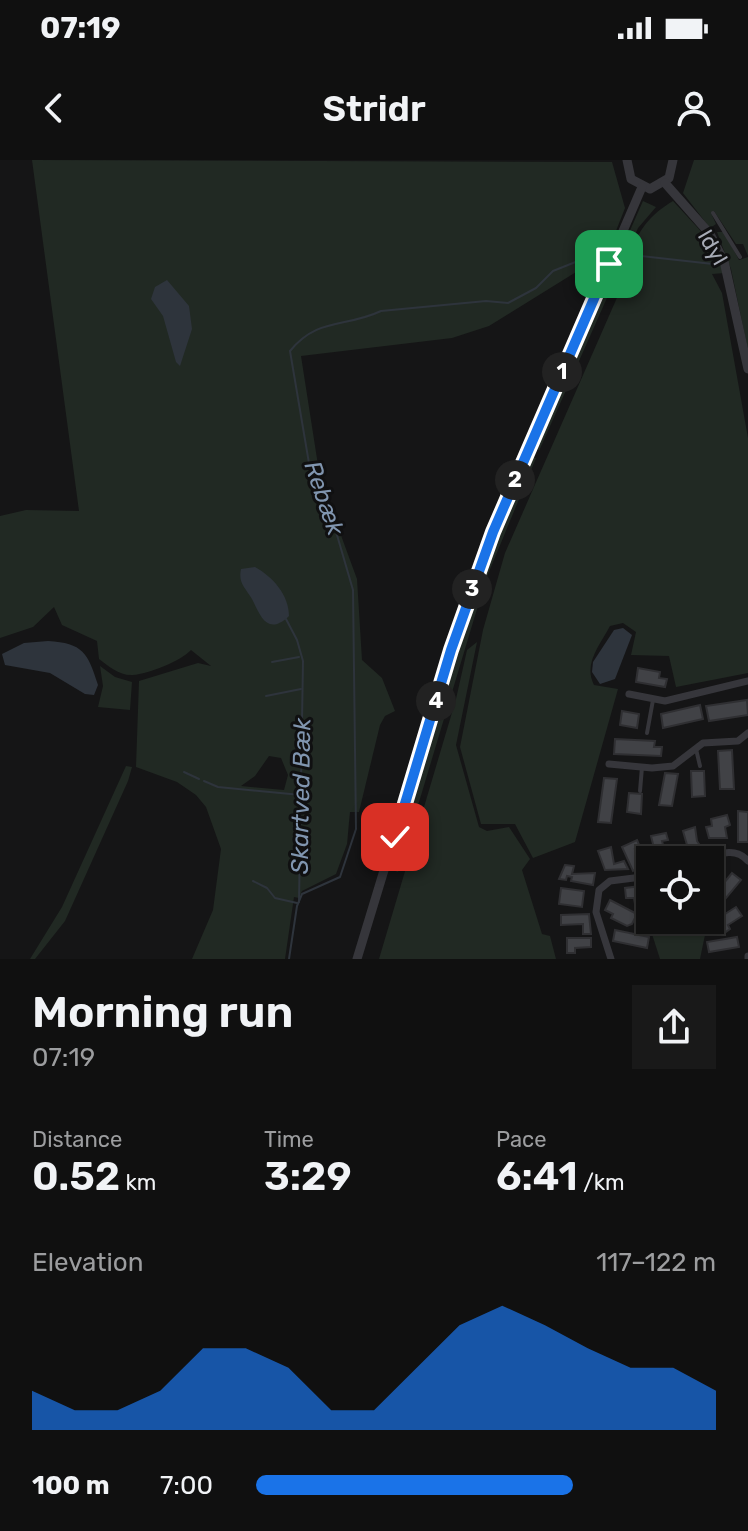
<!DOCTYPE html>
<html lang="en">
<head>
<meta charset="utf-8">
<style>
	:root { --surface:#101010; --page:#191919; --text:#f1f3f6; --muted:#9c9d9f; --line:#303030; --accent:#1a73e8 }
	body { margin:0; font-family:Rubik,sans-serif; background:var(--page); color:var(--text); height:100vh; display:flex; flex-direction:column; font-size:30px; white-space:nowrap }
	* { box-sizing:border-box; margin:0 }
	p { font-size:26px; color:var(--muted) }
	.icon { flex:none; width:44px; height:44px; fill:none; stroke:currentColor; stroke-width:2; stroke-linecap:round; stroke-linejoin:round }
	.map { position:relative; height:799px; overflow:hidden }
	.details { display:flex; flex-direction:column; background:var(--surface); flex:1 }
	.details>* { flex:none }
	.fabs { position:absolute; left:636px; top:686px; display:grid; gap:16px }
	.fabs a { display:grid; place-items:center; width:88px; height:88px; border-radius:0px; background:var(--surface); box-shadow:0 2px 6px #0004,0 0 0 2px var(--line); font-size:40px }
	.pin { position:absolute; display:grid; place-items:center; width:68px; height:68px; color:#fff; margin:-34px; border-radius:16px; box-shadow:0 4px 12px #0006 }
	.km { position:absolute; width:40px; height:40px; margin:-20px; border-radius:50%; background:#222; color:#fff; font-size:22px; line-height:40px; text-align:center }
	.round { display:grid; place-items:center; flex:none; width:84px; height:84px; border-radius:0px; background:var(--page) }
	.head { display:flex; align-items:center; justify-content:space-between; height:136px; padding:0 32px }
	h1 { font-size:44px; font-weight:600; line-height:60px }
	.figures { display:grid; grid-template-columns:repeat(3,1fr); gap:12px; height:136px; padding:8px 32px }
	.figures div { display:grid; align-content:center }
	.figures b { font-size:40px; font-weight:600 }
	.figures small { font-size:22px; font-weight:400 }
	.figures p { font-size:22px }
	.chart { height:224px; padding:16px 32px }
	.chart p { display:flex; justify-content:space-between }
	.chart svg { width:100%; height:144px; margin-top:8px; fill:var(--accent); opacity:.7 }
	ul { padding:0 32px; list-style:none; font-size:26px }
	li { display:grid; grid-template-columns:128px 96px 1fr; align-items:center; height:60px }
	li i { height:20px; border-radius:10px; background:var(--accent) }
	.status { display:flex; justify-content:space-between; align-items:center; height:56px; padding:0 40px; background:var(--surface); direction:ltr }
	.status svg { height:22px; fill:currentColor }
	header { display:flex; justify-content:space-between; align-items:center; height:104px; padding:0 32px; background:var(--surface); font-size:36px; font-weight:600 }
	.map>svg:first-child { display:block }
	.green { fill:#212923; fill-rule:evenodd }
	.water { fill:#2e343c }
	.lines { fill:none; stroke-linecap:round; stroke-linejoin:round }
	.stream { stroke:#2e343c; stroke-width:2 }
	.building { fill:#414246; stroke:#2f2f32; stroke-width:2 }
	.service { stroke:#36363b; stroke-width:4 }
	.minor { stroke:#36363b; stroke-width:7 }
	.tertiary { stroke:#36363b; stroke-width:9 }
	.route-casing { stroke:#fff; stroke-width:16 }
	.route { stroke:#1a73e8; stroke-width:10 }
	.labels { text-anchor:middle; stroke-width:6; stroke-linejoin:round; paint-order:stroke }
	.street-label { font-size:22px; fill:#a7abb6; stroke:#101011 }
	.water-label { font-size:24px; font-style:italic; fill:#8095af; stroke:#101011 }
</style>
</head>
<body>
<div class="status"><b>07:19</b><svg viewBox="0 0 49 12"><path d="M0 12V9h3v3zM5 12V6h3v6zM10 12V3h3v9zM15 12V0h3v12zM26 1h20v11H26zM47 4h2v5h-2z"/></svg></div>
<header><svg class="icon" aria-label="back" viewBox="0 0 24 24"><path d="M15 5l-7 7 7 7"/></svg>Stridr<svg class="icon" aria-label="person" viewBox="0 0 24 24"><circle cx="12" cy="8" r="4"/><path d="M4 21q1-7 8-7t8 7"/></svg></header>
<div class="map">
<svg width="748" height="799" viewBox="0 0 748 799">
	<rect width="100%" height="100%" fill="#151516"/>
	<g class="green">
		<path d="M32,0l580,2 13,46 -25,64 -2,-8h-9l-100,62 -37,12 -151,18 19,122 37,101 5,81 20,18 13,33 -10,5 -5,9 -21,87h-9l-3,32 -11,30 -34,17 -3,7 -5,-1 -9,62h-93l21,-49 8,-61 -15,-42 -10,-12 -19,-13 -41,-15 3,-86 59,-18 13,3 -20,-16c-10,11 -43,24 -58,25 -13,1 -25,-9 -34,-16l-2,-18 -35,-16 -8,-18 -21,20 -33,11v-122l26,-6 53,1zM269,596l12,2 7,17 -4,15 -43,-4 14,-10z"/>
		<path d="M694,0h54v96l-5,-12h-7l-22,-33 -3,2 5,11 -6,4 -27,-35z"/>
		<path d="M643,41l13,6 -18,21 -99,223 -3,-8z"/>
		<path d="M673,41l36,39 16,33 -13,1 10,19 26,145v235l-72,14 -7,-31 -38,-1 5,-23 -13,-9 -13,3c-10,19 -27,38 -16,59l24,4 -43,153 -42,16 -18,-34h-34l-21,-77 23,-117 22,-77 125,-285 5,-16 -4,-1c10,-24 19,-36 42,-50z"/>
		<path d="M717,72h7l15,28 9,-3v93l-17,-81z"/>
		<path d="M530,296l6,2 -50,121 -88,293 -8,-3c24,-55 34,-113 52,-170 25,-83 55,-163 88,-243z"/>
		<path d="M477,482l-21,103 23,82 8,4 22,-4 21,32 -8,11 20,64 8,2 6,23h-177l77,-260 11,-49z"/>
		<path d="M100,506l15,11 17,5 -2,28 -32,-3 5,-21z"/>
		<path d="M126,606l6,1 -4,14 -63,140 -30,38h-5l32,-52z"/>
		<path d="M653,760h50l3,10 -6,29h-40l-8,-25z"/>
	</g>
	<g class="water">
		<path d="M167,120l22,26 3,23 -12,37 -4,-4 -13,-46 -12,-17 4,-12z"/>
		<path d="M255,407c18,10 34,28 34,49 -22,21 -29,-1 -37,-17 -7,-12 -14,-16 -11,-30z"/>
		<path d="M623,468l9,7 -17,44 -15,5 -8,-12 1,-10 21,-32z"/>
		<path d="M48,481c35,2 40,12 50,44l-4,10 -9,-1 -35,-21 -45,-8 -3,-11 22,-11z"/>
	</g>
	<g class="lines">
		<g class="stream">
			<path d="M641,96l72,8"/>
			<path d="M286,459l11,21 6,21 -4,241"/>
			<path d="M272,502l27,-5"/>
			<path d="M266,536l35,-7"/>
			<path d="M184,612l15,7"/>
			<path d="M204,621l14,6 83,8"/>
			<path d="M253,721l14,7 8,10 22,5"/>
			<path d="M289,799l8,-53 5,-12 38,-17 16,-48 -3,-239 -16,-55 -25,-54 -22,-130c28,-34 55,-23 91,-40l105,-10 22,2 28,-15 17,-17 25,-10 15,-15h9"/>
		</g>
	</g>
	<g class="building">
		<path d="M638,508l22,4 -1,6 8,1 -2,8 -29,-5z"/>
		<path d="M747,540l1,15 -39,6 -3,-15z"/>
		<path d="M700,545l3,14 -40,9 -2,-14z"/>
		<path d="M622,551l17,3 -2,14 -17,-3z"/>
		<path d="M615,579l40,2 -1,6h8l-1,9 -47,-2z"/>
		<path d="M732,590l2,39h-14l-2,-38z"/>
		<path d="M691,611h13l1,25 -13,1z"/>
		<path d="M665,613l13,1 -6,32 -13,-1z"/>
		<path d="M604,618l13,1 -6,44 -13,-1z"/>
		<path d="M629,633l13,1 -1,20 -14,-2z"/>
		<path d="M738,651l10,1v30h-10z"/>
		<path d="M727,655l3,10 -5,2 2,11h-18l-3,-11 6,-1 -1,-7z"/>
		<path d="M695,667l2,14 6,9 -19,6 -3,-9 6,-2 -4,-14z"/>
		<path d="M666,673l2,7 -6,1 5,19h-10l-6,-24z"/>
		<path d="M637,680l3,7 -5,2 8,17 -10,5 -11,-24z"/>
		<path d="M611,687l3,17 10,-3 4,8 -23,1 -7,-19z"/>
		<path d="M565,705l9,1 -2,8 23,-1 -2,12 -22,-4 1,-4 -5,-1 -1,4 -7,-1z"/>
		<path d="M732,713l9,7 -25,30 -6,-10z"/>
		<path d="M650,725v11l-7,1 1,6 -9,1 -1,-6h-8l-1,-10z"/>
		<path d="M561,728l23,3 -2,16 -23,-3z"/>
		<path d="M610,740l27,14 -5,10 -5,2 -16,-8 2,-4 -8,-4z"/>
		<path d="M736,747l6,9 -14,9 2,4 -7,5 -9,-13z"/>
		<path d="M589,754l2,20h-8v-10l-22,1v-10z"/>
		<path d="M615,770l34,7 -2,11 -34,-7z"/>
		<path d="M737,777l2,10 -30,5 -2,-10z"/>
		<path d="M567,778h24v9l-16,1v5h-8z"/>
	</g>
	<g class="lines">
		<g class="service">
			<path d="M713,53l27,44"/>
			<path d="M647,573l6,-33"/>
			<path d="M696,589l4,17"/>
			<path d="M640,631l2,-24"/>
		</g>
		<g class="minor">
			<path d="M629,534l36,7 83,-20"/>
			<path d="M609,604l43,4 21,-2 30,-23 35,-2 10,-8"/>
			<path d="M703,700c16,-6 32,-14 45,1"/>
			<path d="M611,799l-15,-47 3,-22 11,-9 40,-5"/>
			<path d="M748,799v-3"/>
		</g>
		<g class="tertiary">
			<path d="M627,0l4,19 19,10 19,-11 4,-18"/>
			<path d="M665,23l45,51 14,27 24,108"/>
			<path d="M357,799l94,-309 42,-118 149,-345"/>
		</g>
	</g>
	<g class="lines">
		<g class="route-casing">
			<path id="route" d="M395,677l56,-187 42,-118 116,-268"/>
		</g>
		<use href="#route" class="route"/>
	</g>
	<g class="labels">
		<g class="street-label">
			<text transform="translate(713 87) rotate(60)" y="8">Idyl</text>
		</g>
		<g class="water-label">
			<text transform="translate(324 338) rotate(71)" y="8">Rebæk</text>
			<text transform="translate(301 636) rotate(-89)" y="8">Skartved Bæk</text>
		</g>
	</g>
</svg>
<div class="fabs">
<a><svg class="icon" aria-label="locate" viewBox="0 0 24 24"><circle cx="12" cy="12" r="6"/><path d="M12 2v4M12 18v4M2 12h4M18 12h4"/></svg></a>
</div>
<div class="pin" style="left:609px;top:104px;background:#1e9e55"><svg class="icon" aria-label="arrive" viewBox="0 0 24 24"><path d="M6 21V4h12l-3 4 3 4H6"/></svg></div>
<div class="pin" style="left:395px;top:677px;background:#d93025"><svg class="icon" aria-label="check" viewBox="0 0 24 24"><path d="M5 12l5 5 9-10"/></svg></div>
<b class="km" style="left:562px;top:212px">1</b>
<b class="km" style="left:515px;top:320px">2</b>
<b class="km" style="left:472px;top:429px">3</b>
<b class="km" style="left:436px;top:541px">4</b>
</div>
<section class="details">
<div class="head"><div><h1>Morning run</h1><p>07:19</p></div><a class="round"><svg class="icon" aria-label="share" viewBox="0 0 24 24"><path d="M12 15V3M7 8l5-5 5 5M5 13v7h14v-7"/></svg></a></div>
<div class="figures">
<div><p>Distance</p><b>0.52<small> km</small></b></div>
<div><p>Time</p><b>3:29</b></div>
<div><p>Pace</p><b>6:41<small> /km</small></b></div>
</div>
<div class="chart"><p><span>Elevation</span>117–122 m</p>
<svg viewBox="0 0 160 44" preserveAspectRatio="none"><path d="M0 44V32L10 38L20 38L30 32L40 19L50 19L60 25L70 38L80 38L90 25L100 12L110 6L120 12L130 19L140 25L150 25L160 32V44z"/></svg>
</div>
<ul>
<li><b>100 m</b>7:00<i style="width:69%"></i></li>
</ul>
</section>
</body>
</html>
